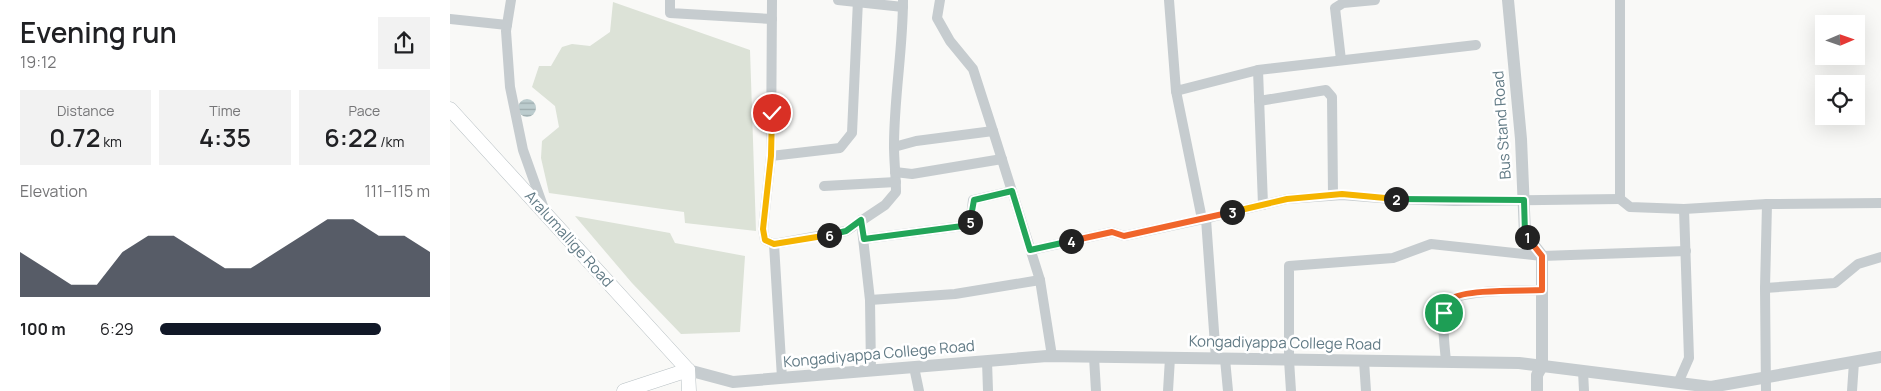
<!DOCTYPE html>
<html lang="en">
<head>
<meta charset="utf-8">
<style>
	:root { --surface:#fff; --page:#f2f2f2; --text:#202124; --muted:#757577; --accent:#111827 }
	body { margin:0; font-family:Manrope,sans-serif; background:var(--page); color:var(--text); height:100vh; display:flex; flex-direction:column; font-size:19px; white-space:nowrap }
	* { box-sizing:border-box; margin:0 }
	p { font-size:16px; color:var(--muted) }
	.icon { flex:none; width:28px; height:28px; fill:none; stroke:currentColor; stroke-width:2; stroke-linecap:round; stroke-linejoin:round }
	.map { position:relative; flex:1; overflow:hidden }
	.sheet { display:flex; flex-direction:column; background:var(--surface); width:450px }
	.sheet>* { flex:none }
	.needle { width:32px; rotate:88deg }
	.fabs { position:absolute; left:1365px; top:15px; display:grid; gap:10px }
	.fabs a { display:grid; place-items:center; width:50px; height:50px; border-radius:0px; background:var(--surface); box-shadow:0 5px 20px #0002; font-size:25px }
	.pin { position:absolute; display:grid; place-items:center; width:42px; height:42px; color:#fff; margin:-21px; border:2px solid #fff; border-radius:50%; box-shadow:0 1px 5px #0007 }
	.km { position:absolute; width:25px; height:25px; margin:-12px; border-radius:50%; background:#222; color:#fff; font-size:14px; line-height:25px; text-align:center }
	.round { display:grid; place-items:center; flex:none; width:52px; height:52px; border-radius:0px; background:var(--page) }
	.overview { display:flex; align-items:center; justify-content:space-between; height:85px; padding:0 20px }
	h1 { font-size:28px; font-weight:600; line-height:38px }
	.figures { display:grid; grid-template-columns:repeat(3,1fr); gap:8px; height:85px; padding:5px 20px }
	.figures div { display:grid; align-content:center; border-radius:0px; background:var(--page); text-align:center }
	.figures b { font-size:25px; font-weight:600 }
	.figures small { font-size:14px; font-weight:400 }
	.figures p { font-size:14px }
	.chart { height:140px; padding:10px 20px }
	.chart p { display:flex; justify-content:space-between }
	.chart svg { width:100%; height:90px; margin-top:5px; fill:var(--accent); opacity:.7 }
	ul { padding:0 20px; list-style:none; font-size:16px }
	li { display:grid; grid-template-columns:80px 60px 1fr; align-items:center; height:38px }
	li i { height:12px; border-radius:6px; background:var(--accent) }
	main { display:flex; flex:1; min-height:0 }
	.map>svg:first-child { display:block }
	.park { fill:#dce2d7 }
	.water { fill:url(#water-rules) }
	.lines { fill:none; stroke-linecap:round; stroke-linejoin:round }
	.secondary-casing { stroke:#b8c0c4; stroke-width:15 }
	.minor { stroke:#c6cccf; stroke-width:10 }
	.tertiary { stroke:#c6cccf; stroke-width:12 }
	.secondary { stroke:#fff; stroke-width:14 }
	.split-1-casing { stroke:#fff; stroke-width:10 }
	.split-2-casing { stroke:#fff; stroke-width:10 }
	.split-3-casing { stroke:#fff; stroke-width:10 }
	.split-4-casing { stroke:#fff; stroke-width:10 }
	.split-5-casing { stroke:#fff; stroke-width:10 }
	.split-6-casing { stroke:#fff; stroke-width:10 }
	.split-7-casing { stroke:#fff; stroke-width:10 }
	.split-1 { stroke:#f0652b; stroke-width:6 }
	.split-2 { stroke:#22a559; stroke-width:6 }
	.split-3 { stroke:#f5b400; stroke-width:6 }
	.split-4 { stroke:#f0652b; stroke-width:6 }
	.split-5 { stroke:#22a559; stroke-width:6 }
	.split-6 { stroke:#22a559; stroke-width:6 }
	.split-7 { stroke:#f5b400; stroke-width:6 }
	.labels { text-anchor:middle; stroke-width:5; stroke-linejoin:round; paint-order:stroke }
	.street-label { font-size:15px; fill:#617a85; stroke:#fff }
</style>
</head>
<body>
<main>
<section class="sheet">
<div class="overview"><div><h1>Evening run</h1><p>19:12</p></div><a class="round"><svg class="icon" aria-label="share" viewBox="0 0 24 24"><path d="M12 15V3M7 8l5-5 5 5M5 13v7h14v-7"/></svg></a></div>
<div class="figures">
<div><p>Distance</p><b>0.72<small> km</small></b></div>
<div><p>Time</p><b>4:35</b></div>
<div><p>Pace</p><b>6:22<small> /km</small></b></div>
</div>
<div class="chart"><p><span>Elevation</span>111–115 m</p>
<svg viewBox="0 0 160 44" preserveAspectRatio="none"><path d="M0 44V22L10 30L20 38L30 38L40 22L50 14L60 14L70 22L80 30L90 30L100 22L110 14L120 6L130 6L140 14L150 14L160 22V44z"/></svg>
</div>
<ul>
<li><b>100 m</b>6:29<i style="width:82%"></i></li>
</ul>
</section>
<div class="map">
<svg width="1431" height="391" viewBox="0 0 1431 391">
	<defs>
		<pattern id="water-rules" width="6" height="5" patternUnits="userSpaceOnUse" patternTransform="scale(1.25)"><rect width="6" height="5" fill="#bcccce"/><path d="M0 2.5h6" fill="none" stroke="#9cabad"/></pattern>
	</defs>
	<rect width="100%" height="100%" fill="#f9f9f7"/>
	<g class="park">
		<path d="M163,2l137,48 6,181 -71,-8 -1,-11 -135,-19 -8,-35 1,-17 17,-14 -4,-21 -23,-19 7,-21h12l11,-19 10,-3 18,2 20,-14z"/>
		<path d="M125,216l95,17 5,10 70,13 -5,76 -59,2 -49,-51z"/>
	</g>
	<circle class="water" cx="77" cy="108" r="9"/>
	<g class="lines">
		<g class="secondary-casing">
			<g id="secondary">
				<path d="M0,109l238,261"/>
				<path d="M238,370l1,21"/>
				<path d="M174,391l64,-21"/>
			</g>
		</g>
		<g class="minor">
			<path d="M61,0l-5,31 4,56 13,63 21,59"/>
			<path d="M220,0v13l102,6"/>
			<path d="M322,0l-1,156 69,-8 12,-15 6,-133"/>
			<path d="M388,0l65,7"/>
			<path d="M490,0l-3,18 13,23 23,28 20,62 47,149 12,76"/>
			<path d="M719,0l7,91 82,-21 218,-25"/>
			<path d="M1170,0v199l10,8 54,2 83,-5"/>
			<path d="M0,19l57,6"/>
			<path d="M891,60l-6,-52 8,-5 32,-3"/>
			<path d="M808,70l5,135"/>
			<path d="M726,91l26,128"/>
			<path d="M809,101l67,-11 6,7 1,98"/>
			<path d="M444,147l22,-6 77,-10"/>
			<path d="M321,156l-8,73 2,11 9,4 72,-13 39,-26 11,-13c0,-15 -2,-31 -2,-46 0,-49 9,-97 9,-146"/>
			<path d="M445,172l17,2 90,-15"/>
			<path d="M374,186l72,-4"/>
			<path d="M756,219l10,140"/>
			<path d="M411,220l9,80 1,71"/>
			<path d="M414,239l106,-14 3,-25 39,-9"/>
			<path d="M324,244l8,134"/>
			<path d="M581,250l81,-18 12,4 88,-19 75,-18 55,-4 51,4 61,2 166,-2"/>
			<path d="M1315,288l70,-5 23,-19 23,-7"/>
			<path d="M420,300l85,-6 85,-14"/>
			<path d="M644,357l2,34"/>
			<path d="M775,359l3,32"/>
			<path d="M537,361l1,30"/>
			<path d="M914,361l2,30"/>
			<path d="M996,362c-1,-15 -6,-46 1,-58 9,-16 77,-13 95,-14"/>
			<path d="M464,367l5,24"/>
			<path d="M1133,371l1,20"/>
			<path d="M1228,383l11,-25 -5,-149"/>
			<path d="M718,391l2,-33"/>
			<path d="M841,391l-2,-31v-94l104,-8 38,-14 111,12 144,-5"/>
			<path d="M1316,391l-1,-103 2,-84 114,-1"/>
			<path d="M1402,391l2,-29"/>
		</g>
		<g class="tertiary">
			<path d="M1058,0l13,139 4,95 17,22v110l-5,9v16"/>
			<path d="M238,370l45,12 314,-26 472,7 192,24 170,-30"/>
		</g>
		<use href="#secondary" class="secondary"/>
	</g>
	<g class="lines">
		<g class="split-1-casing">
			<path id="split-1" d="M994,313c2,-5 3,-11 7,-14 14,-10 72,-8 91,-9v-34l-15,-19"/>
		</g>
		<g class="split-2-casing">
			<path id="split-2" d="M946,199l128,1 1,34 2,3"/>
		</g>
		<g class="split-3-casing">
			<path id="split-3" d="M782,212l55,-13 55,-5 54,5"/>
		</g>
		<g class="split-4-casing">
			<path id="split-4" d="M621,241l41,-9 12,4 108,-24"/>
		</g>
		<g class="split-5-casing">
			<path id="split-5" d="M520,222l4,-22 38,-9 18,59 41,-9"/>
		</g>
		<g class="split-6-casing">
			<path id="split-6" d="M379,235l17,-4 15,-11 3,19 106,-14v-3"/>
		</g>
		<g class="split-7-casing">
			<path id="split-7" d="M322,113l-1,43 -8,73 2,11 9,4 55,-9"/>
		</g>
		<use href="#split-1" class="split-1"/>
		<use href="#split-2" class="split-2"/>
		<use href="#split-3" class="split-3"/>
		<use href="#split-4" class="split-4"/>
		<use href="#split-5" class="split-5"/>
		<use href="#split-6" class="split-6"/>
		<use href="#split-7" class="split-7"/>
	</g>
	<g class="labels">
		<g class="street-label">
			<text transform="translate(1052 125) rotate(-94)" y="5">Bus Stand Road</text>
			<text transform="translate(119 239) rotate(48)" y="5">Aralumallige Road</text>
			<text transform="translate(835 343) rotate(1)" y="5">Kongadiyappa College Road</text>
			<text transform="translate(429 354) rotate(-5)" y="5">Kongadiyappa College Road</text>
		</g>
	</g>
</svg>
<div class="fabs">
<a><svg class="needle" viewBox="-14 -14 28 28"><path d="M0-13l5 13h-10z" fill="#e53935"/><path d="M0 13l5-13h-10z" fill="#757577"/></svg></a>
<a><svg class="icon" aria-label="locate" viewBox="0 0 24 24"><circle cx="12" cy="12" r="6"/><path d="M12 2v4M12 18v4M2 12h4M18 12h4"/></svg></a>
</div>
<div class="pin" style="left:994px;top:313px;background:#1e9e55"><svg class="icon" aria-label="arrive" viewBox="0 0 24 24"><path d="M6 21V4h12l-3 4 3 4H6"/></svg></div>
<div class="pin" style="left:322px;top:113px;background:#d93025"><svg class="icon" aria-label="check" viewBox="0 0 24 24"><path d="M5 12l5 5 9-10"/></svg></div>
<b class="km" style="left:1077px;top:237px">1</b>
<b class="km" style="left:946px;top:199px">2</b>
<b class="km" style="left:782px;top:212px">3</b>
<b class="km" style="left:621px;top:241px">4</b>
<b class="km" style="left:520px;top:222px">5</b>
<b class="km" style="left:379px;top:235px">6</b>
</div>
</main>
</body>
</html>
